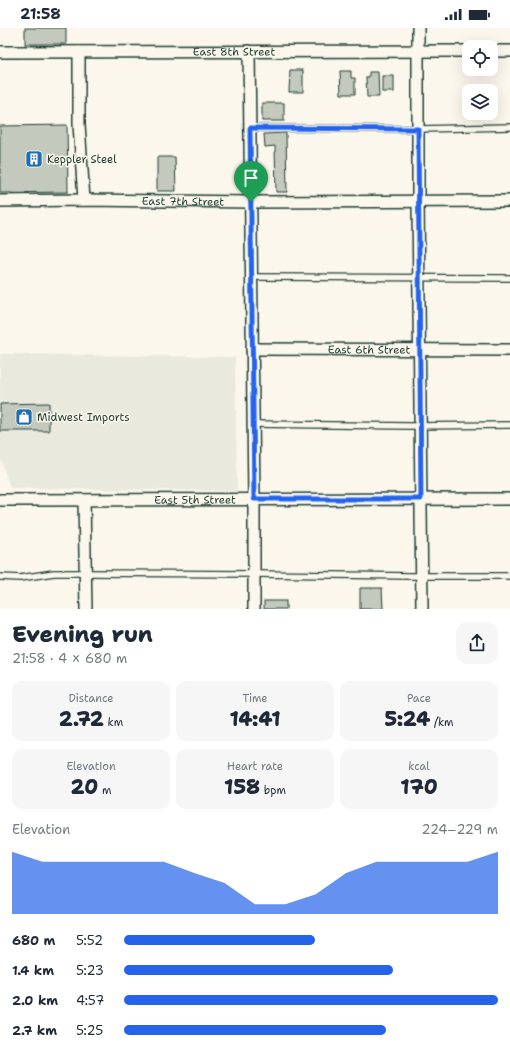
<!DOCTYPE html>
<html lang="en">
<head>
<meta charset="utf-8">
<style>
	:root { --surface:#fff; --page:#f6f6f7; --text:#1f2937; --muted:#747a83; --accent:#2563eb }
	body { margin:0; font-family:"Shantell Sans",sans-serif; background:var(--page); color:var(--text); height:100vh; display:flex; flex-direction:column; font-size:15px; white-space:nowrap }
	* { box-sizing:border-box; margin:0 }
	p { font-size:13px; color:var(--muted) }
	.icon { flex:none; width:22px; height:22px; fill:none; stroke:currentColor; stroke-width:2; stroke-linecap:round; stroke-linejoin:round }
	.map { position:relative; height:581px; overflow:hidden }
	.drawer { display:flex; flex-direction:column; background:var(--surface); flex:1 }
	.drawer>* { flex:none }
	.tools { position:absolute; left:462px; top:12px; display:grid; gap:8px }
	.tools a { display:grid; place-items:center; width:36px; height:36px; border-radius:8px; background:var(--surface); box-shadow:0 4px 16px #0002; font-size:20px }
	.pin { position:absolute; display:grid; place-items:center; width:34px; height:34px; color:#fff; margin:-41px -17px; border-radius:50% 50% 50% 0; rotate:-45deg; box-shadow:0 0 4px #0007 }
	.pin .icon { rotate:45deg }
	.round { display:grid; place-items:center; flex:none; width:42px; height:42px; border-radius:12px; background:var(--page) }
	.headline { display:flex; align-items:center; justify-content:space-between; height:68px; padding:0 12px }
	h1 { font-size:22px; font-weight:800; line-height:30px }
	.metrics { display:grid; grid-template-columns:repeat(3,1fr); gap:6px; height:68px; padding:4px 12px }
	.metrics div { display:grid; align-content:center; border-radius:10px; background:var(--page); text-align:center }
	.metrics b { font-size:20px; font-weight:800 }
	.metrics small { font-size:11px; font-weight:400 }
	.metrics p { font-size:11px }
	.chart { height:112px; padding:8px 12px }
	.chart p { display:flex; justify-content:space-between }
	.chart svg { width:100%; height:72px; margin-top:4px; fill:var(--accent); opacity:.7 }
	ul { padding:0 12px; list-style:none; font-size:13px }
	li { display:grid; grid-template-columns:64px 48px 1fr; align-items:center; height:30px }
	li i { height:10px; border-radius:5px; background:var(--accent) }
	.status { display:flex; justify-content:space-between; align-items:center; height:28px; padding:0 20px; background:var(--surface); direction:ltr }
	.status svg { height:11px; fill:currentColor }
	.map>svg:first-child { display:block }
	.built { fill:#eae9de }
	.building { fill:#c4c9be; stroke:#1f3d34 }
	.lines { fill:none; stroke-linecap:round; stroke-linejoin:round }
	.service-casing { stroke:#1f3d34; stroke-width:8 }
	.minor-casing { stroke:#1f3d34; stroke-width:14 }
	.service { stroke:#fbf7ec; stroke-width:5.5 }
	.minor { stroke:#fbf7ec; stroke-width:11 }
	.route-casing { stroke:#fff; stroke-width:8 }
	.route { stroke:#2563eb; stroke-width:5 }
	.labels { text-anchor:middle; stroke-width:3; stroke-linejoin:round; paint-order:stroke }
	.street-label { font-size:11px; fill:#1f3d34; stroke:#fbf7ec }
	.poi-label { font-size:11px; fill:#1f3d34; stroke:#fbf7ec; text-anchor:start }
</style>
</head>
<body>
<div class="status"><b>21:58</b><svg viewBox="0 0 49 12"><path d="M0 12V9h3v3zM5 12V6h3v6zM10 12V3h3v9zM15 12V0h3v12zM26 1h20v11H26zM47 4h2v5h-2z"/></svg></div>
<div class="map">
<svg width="510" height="581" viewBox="0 0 510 581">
	<rect width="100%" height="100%" fill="#fbf7ec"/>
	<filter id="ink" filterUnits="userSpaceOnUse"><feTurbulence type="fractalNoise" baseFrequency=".025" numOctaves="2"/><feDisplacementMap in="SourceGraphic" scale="8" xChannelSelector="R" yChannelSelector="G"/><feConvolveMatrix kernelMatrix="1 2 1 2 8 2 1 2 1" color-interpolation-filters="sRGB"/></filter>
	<g filter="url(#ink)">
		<path class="built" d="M0,326l235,3 2,134 -227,-3 -10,-31v-26h48l1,-28 -49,1z"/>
		<g class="building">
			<rect x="25" y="0" width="41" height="16"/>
			<path d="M290,42h13v22h-14z"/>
			<path d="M340,43h11v7h4v16h-14z"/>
			<path d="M369,44h9l1,25h-12l-1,-20h3z"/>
			<rect x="382" y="48" width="12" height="16"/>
			<rect x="262" y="75" width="22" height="18"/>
			<path d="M67,97l1,67 -68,1v-67z"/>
			<path d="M286,105l1,59h-11l-1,-46 -10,1 -1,-13z"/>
			<path d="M157,129h18l1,34h-19z"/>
			<path d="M49,375v28h-49v-27z"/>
			<path d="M360,560h22l1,21h-23z"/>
			<rect x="264" y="573" width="22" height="8"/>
		</g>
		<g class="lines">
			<g class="service-casing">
				<g id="service">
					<path d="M250,100l168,1 92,-2"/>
					<path d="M251,249l259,1"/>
					<path d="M253,396l157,2 100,-1"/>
					<path d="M0,549l20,1 34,-5h31l169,1 158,2h98"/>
				</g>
			</g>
			<g class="minor-casing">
				<g id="minor">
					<path d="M418,0v173l4,408"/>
					<path d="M249,23l5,448v110"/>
					<path d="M491,23h19"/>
					<path id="s1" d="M0,24l469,-1"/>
					<path d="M79,24v72l5,76"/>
					<path id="s2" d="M0,173l84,-1 167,2 259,-1"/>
					<path id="s3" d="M252,321l258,1"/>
					<path id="s4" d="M0,472l510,-1"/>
					<path d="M84,472l2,109"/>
				</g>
			</g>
			<use href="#service" class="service"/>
			<use href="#minor" class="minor"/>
		</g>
	</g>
	<g class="lines" filter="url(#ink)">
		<g class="route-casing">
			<path id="route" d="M250,100l168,1 3,370h-167z"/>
		</g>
		<use href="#route" class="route"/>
	</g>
	<defs>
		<g id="building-square" transform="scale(0.9)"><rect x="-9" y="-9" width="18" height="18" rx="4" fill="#1f6fb2" stroke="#fbf7ec"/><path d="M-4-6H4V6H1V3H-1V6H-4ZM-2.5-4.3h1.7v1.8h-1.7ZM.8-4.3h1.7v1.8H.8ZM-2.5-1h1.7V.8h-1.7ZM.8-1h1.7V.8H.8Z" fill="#fff"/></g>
		<g id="shop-square" transform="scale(0.9)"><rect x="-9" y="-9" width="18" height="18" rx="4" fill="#1f6fb2" stroke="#fbf7ec"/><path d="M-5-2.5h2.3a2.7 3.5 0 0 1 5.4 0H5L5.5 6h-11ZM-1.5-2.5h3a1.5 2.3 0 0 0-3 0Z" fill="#fff"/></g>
	</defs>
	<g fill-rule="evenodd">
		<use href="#building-square" x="34" y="131"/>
		<use href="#shop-square" x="24" y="389"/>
	</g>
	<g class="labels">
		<g class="street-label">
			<text dy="4" stroke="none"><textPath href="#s1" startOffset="234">East 8th Street</textPath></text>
			<text dy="4" stroke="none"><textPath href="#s2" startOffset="183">East 7th Street</textPath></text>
			<text dy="4" stroke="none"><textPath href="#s3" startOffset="117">East 6th Street</textPath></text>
			<text dy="4" stroke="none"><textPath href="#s4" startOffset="195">East 5th Street</textPath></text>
		</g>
		<g class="poi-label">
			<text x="47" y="135">Keppler Steel</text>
			<text x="37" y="393">Midwest Imports</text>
		</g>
	</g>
</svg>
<div class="tools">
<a><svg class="icon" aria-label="locate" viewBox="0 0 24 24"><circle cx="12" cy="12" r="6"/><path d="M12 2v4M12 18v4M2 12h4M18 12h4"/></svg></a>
<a><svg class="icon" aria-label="layers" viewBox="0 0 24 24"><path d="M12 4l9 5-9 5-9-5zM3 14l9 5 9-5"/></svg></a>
</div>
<div class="pin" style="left:251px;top:174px;background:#1e9e55"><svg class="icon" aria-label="arrive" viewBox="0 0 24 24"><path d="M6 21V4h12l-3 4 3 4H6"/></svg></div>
</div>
<section class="drawer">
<div class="headline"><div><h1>Evening run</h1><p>21:58 · 4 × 680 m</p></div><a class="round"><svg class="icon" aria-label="share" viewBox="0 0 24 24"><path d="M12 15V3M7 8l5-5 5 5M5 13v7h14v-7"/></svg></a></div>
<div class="metrics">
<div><p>Distance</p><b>2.72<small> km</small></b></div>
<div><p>Time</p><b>14:41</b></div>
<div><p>Pace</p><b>5:24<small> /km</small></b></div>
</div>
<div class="metrics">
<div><p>Elevation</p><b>20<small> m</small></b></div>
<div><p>Heart rate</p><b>158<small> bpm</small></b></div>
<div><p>kcal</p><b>170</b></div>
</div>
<div class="chart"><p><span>Elevation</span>224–229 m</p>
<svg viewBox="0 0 160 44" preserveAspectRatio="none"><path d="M0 44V6L10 12L20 12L30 12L40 12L50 12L60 19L70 25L80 38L90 38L100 32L110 19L120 12L130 12L140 12L150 12L160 6V44z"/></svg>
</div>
<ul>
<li><b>680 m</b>5:52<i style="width:51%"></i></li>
<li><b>1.4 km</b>5:23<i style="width:72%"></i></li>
<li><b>2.0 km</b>4:57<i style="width:100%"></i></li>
<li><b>2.7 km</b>5:25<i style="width:70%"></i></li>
</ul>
</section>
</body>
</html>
